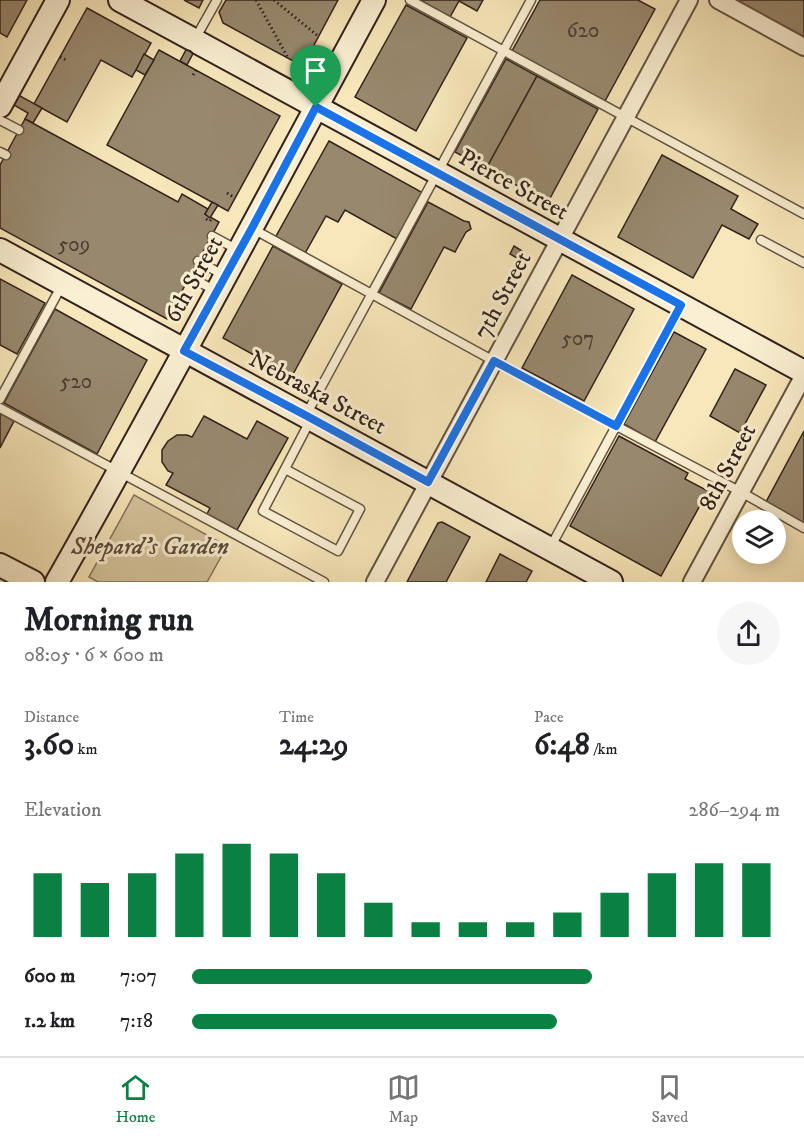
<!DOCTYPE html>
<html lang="en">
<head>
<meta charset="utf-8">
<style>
	:root { --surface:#fff; --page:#f6f6f6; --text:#202124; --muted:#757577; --line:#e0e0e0; --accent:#0b8043 }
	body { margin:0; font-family:"IM FELL DW Pica",serif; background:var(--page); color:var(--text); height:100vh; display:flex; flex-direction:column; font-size:22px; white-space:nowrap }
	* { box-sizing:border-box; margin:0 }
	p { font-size:20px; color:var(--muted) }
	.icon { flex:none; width:33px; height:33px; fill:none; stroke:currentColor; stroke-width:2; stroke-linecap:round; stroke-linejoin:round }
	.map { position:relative; height:582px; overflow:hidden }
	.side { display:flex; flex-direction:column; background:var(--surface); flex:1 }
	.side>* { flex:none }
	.tools { position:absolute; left:732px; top:510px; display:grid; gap:12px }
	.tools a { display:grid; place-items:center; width:54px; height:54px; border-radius:50%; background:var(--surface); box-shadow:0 3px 15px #0003; font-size:30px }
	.pin { position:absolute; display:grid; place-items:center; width:51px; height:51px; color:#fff; margin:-62px -26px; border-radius:50% 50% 50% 0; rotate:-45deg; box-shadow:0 0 6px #0007 }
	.pin .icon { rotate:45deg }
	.round { display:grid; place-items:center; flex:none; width:63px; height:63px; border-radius:32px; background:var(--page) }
	.summary { display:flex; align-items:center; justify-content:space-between; height:102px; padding:0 24px }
	h1 { font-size:33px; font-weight:700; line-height:45px }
	.figures { display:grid; grid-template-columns:repeat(3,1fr); gap:9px; height:102px; padding:6px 24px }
	.figures div { display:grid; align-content:center }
	.figures b { font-size:30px; font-weight:700 }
	.figures small { font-size:16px; font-weight:400 }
	.figures p { font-size:16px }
	.chart { height:168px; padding:12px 24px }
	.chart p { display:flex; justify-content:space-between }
	.chart svg { width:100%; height:108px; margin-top:6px; stroke:var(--accent); stroke-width:6 }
	ul { padding:0 24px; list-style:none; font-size:20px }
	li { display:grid; grid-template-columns:96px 72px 1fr; align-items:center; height:45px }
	li i { height:15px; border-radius:8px; background:var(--accent) }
	.tabs { display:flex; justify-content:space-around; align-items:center; height:84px; border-top:2px solid var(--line); background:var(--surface); font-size:16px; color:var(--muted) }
	.tabs a { display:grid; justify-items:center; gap:3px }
	.tabs .active { color:var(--accent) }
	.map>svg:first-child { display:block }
	.green { fill:#d6c69f; stroke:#84745d; stroke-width:1.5 }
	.building { fill:#98886e; stroke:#32221b; stroke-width:1.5 }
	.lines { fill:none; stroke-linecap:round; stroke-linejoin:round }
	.service-casing { stroke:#635343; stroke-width:11 }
	.minor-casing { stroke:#635343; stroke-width:20 }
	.secondary-casing { stroke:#32221b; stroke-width:26 }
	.path { stroke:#32221b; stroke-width:3; stroke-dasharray:1.5 3; stroke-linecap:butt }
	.service { stroke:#faefd2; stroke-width:8 }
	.minor { stroke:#faefd2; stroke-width:16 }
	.secondary { stroke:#faefd2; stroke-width:22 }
	.route-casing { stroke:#fff; stroke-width:12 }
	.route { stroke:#1a73e8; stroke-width:8 }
	.labels { text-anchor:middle; stroke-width:6; stroke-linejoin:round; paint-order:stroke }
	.number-label { font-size:21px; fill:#4c3c30 }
	.street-label { font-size:24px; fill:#32221b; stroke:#faefd2 }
	.park-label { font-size:24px; font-style:italic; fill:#5b4b3c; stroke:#faefd2 }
</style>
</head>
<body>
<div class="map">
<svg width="804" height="582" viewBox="0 0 804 582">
	<rect width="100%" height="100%" fill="#f7e7ba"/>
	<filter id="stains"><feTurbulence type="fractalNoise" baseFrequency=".00333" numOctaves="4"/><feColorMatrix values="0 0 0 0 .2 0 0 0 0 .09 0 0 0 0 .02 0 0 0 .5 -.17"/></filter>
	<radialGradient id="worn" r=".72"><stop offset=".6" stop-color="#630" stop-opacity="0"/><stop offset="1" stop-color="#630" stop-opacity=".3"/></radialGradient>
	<path class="green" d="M134,495l93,51 -20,36h-109l-9,-5z"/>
	<g class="building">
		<path d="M0,0h27l-20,37 -7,-4z"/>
		<path d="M184,0h19l-4,8z"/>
		<path d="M213,0h8l-34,65 -7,-4z"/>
		<path d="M226,0h112l-32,60 -11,2 -72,-39 -4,-11z"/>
		<path d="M420,0h63l-6,11 -18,-10 -9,16z"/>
		<path d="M540,0h98l17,9 -50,92 -93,-50z"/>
		<path d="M735,0h69v37z"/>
		<path d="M406,5l61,33 -51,93 -61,-34z"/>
		<path d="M87,8l64,35 -19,34 -31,-17 -34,62 -33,-18z"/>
		<path d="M159,50l121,66 -52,95 -121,-66z"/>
		<path d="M144,54l10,6 -9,15 -9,-5z"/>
		<path d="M506,59l31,17 -51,93 -31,-17z"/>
		<path d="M537,76l61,33 -50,93 -62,-33z"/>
		<path d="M0,85l42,23 -9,15 -8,-4 3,-6 -28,-16z"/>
		<path d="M25,119l153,83 4,-8 26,15 -3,5 14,8 -52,97 -167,-91v-63z"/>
		<path d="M329,141l94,52 -26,46 -52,-29 -7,12 -12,-6 -22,39 -29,-17z"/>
		<path d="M662,155l76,41 -7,13 27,15 -9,15 -27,-14 -29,53 -75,-41z"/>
		<path d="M212,202l6,3 -8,13 -5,-4z"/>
		<path d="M428,202l36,19 5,1 2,7 -5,3 -11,20 -11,-5 -33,62 -32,-16z"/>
		<path d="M273,246l69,38 -50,92 -69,-38z"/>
		<path d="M514,246l8,5 -5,7 -7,-4z"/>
		<path d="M572,275l62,34 -50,92 -62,-33z"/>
		<path d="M0,279l45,24 -28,51 -17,-9z"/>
		<path d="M55,309l92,51 -50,94 -93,-51z"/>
		<path d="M674,332l32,17 -51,93 -31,-18z"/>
		<path d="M735,369l31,16 -26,48 -30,-17z"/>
		<path d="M0,413l14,8 -14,27z"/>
		<path d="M204,416l43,23 10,-18 31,17 -51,92 -30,-16 3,-6 -44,-23 7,-12 -5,-2 -6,-9v-12l6,-9 9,-6h10l5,2z"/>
		<path d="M804,431v92l-38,-21z"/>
		<path d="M619,436l69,37 -3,6 23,12 -47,85 -91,-50z"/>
		<path d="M442,522l28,15 -24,45h-39l31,-59z"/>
		<path d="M500,554l32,17 -6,11h-40z"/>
	</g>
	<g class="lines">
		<g class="service-casing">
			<g id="service">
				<path d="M410,0l394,214"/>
				<path d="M195,39l22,-39"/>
				<path d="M0,120l19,10"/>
				<path d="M0,152l6,3"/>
				<path d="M253,229l241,132 247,131 63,36"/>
				<path d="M212,236l26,14"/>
				<path d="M761,240l43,23"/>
				<path d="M198,261l27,15"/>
				<path d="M190,277l26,14"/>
				<path d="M0,399l62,-114"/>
				<path d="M0,408l324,174"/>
				<path d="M306,415l225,-415"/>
				<path d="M285,469l75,40 -22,42 -75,-40 48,-92"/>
				<path d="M550,548l131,-242"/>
			</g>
		</g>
		<g class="minor-casing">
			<g id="minor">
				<path d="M718,0l86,47"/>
				<path d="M375,582l314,-582"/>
				<path d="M692,582l112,-207"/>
			</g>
		</g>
		<g class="secondary-casing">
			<g id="secondary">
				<path d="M120,0l72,39"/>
				<path d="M199,43l605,329"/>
				<path d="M0,106l58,-106"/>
				<path d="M0,250l611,332"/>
				<path d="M0,565l33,17"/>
				<path d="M57,582c109,-192 212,-388 317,-582"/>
			</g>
		</g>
		<g class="path">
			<path d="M256,0l32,58"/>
			<path d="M274,0l44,36"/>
			<path d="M60,57l6,3"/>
			<path d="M193,75l3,-5"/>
			<path d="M227,193l8,5"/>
			<path d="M206,219l4,2 2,-3"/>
		</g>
		<use href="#service" class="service"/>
		<use href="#minor" class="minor"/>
		<use href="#secondary" class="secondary"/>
	</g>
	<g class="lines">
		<g class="route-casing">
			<path id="route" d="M316,107l365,198 -65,121 -122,-65 -66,121 -123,-67 -121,-64 68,-123z"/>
		</g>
		<use href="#route" class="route"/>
	</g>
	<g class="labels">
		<g class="number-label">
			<text x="583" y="37">620</text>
			<text x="74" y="251">509</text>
			<text x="578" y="345">507</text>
			<text x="76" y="388">520</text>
		</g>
		<g class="street-label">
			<text transform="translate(514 184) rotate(29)" y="8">Pierce Street</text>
			<text transform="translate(193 279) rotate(-61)" y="8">6th Street</text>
			<text transform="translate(502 295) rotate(-62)" y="8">7th Street</text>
			<text transform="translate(318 392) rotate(28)" y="8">Nebraska Street</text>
			<text transform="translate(727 467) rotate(-62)" y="8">8th Street</text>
		</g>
		<g class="park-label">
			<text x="150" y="554">Shepard’s Garden</text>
		</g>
	</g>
	<rect width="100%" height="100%" filter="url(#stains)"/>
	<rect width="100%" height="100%" fill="url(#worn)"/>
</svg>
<div class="tools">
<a><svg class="icon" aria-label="layers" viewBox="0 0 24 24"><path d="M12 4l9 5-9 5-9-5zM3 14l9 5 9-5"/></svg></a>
</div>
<div class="pin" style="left:316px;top:107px;background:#1e9e55"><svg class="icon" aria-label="arrive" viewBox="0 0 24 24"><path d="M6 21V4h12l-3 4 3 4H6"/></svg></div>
</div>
<section class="side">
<div class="summary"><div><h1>Morning run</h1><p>08:05 · 6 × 600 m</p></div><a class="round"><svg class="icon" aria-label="share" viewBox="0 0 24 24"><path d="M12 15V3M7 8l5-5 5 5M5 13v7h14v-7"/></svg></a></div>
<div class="figures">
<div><p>Distance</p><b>3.60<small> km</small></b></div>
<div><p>Time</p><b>24:29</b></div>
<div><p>Pace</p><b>6:48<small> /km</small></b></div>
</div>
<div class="chart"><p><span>Elevation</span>286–294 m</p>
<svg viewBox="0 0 160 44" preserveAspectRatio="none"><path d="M5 44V18M15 44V22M25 44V18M35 44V10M45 44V6M55 44V10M65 44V18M75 44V30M85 44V38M95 44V38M105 44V38M115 44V34M125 44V26M135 44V18M145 44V14M155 44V14"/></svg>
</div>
<ul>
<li><b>600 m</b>7:07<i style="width:68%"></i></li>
<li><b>1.2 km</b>7:18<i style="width:62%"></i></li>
</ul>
</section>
<nav class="tabs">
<a class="active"><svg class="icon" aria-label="home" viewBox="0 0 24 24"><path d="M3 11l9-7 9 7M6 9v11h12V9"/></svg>Home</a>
<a><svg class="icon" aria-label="map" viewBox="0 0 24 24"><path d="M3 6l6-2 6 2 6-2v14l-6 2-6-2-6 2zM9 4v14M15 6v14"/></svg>Map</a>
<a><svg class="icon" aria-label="saved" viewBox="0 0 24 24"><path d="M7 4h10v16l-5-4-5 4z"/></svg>Saved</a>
</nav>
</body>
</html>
